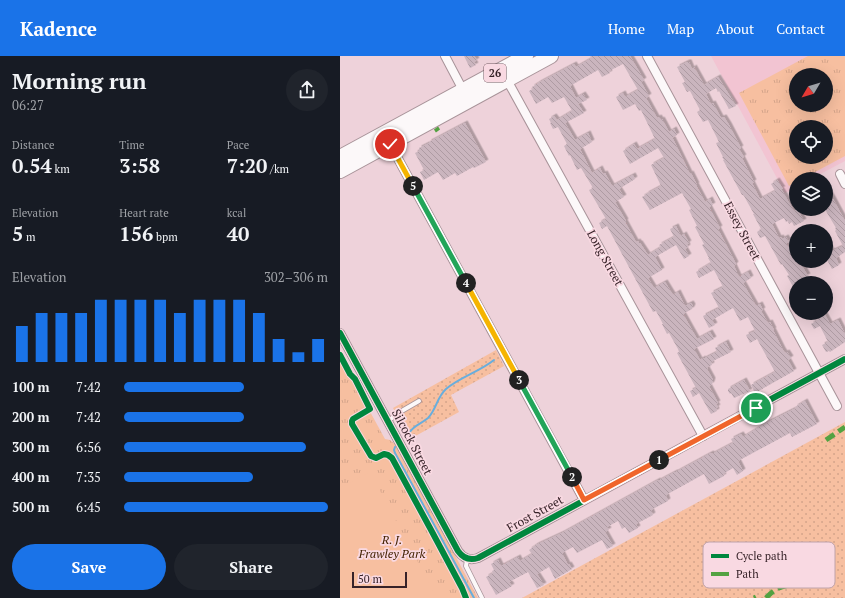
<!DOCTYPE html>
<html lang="en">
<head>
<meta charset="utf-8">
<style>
	:root { --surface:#171b24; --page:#20242c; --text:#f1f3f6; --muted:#9ea1a6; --accent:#1a73e8 }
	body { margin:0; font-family:"PT Serif",serif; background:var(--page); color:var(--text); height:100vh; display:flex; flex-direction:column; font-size:15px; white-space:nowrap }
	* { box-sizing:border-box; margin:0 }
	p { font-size:13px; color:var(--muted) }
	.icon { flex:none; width:22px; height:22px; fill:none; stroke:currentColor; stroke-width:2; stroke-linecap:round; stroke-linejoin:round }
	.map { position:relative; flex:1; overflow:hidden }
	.panel { display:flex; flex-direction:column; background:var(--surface); width:340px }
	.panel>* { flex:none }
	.needle { width:26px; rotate:232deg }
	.tools { position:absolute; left:449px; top:12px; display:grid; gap:8px }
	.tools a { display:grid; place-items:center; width:44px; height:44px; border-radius:50%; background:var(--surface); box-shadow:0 4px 16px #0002; font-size:20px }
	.scale { position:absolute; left:12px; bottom:10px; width:55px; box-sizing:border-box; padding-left:4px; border:2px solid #362228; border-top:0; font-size:11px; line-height:14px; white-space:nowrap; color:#362228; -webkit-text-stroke:3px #f9d9e2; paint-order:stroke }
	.pin { position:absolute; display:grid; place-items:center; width:34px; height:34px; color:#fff; margin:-17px; border:2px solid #fff; border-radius:50%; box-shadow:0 1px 4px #0007 }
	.km { position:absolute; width:20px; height:20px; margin:-10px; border-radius:50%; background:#222; color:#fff; font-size:11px; line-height:20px; text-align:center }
	.round { display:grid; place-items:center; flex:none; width:42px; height:42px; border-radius:21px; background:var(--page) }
	.summary { display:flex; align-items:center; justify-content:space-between; height:68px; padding:0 12px }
	h1 { font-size:22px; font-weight:700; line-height:30px }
	.metrics { display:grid; grid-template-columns:repeat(3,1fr); gap:6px; height:68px; padding:4px 12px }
	.metrics div { display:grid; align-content:center }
	.metrics b { font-size:20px; font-weight:700 }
	.metrics small { font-size:11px; font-weight:400 }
	.metrics p { font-size:11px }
	.chart { height:112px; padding:8px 12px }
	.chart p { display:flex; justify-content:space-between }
	.chart svg { width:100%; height:72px; margin-top:4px; stroke:var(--accent); stroke-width:6 }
	.action { display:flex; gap:8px; margin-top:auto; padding:8px 12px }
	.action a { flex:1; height:46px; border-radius:24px; background:var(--accent); color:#fff; font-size:16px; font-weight:700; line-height:46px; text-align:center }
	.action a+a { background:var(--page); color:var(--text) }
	ul { padding:0 12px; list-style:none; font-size:13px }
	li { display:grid; grid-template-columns:64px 48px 1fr; align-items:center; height:30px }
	li i { height:10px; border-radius:5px; background:var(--accent) }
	header { display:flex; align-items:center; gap:24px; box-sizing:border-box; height:56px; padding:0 20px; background:var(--accent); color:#fff }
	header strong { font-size:19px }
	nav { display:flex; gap:22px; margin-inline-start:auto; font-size:14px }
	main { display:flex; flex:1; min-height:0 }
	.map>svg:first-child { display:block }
	.built { fill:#f2c4d2; fill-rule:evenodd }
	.grass { fill:url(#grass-dots) }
	.park { fill:url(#park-tufts); fill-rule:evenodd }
	.pitch { fill:#f7bfa0 }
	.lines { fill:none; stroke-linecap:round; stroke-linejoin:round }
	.stream { stroke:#68aedd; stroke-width:2 }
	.building { fill:url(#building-back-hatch); filter:url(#shadow) }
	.service-casing { stroke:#a89399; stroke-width:5.5 }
	.minor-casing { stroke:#a89399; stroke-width:10 }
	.trunk-casing { stroke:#a89399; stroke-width:16 }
	.service { stroke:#fcf8f9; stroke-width:4 }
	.minor { stroke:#fcf8f9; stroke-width:8 }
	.trunk { stroke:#fcf8f9; stroke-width:14 }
	.quiet { stroke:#53a242; stroke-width:5; stroke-dasharray:10 5; stroke-linecap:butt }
	.cycleway-casing { stroke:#f9d9e2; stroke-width:8 }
	.cycleway { stroke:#00873e; stroke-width:6 }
	.split-1-casing { stroke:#fff; stroke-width:8 }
	.split-2-casing { stroke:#fff; stroke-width:8 }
	.split-3-casing { stroke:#fff; stroke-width:8 }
	.split-4-casing { stroke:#fff; stroke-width:8 }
	.split-5-casing { stroke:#fff; stroke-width:8 }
	.split-6-casing { stroke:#fff; stroke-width:8 }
	.split-1 { stroke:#f0652b; stroke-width:5 }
	.split-2 { stroke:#f0652b; stroke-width:5 }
	.split-3 { stroke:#22a559; stroke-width:5 }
	.split-4 { stroke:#f5b400; stroke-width:5 }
	.split-5 { stroke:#22a559; stroke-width:5 }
	.split-6 { stroke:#f5b400; stroke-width:5 }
	.labels { text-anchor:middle; stroke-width:3.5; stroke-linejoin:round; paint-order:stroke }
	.shield { fill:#f9d9e2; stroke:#705960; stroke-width:1 }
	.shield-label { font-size:11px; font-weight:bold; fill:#362228 }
	.street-label { font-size:12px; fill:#362228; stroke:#f9d9e2 }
	.park-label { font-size:12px; font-style:italic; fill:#452404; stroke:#f9d9e2 }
	.key { fill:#f9d9e2; stroke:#bea2aa; stroke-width:1 }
	.key-label { font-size:11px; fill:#362228 }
</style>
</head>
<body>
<header>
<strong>Kadence</strong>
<nav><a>Home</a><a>Map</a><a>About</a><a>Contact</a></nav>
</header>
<main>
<section class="panel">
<div class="summary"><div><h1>Morning run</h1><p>06:27</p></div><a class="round"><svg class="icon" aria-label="share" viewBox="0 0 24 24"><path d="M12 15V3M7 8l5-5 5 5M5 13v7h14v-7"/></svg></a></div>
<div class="metrics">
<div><p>Distance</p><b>0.54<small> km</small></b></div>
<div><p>Time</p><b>3:58</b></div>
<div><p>Pace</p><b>7:20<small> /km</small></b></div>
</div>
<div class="metrics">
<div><p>Elevation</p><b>5<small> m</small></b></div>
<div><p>Heart rate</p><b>156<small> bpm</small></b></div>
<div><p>kcal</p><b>40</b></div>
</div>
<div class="chart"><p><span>Elevation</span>302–306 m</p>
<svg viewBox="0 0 160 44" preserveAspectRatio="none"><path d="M5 44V22M15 44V14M25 44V14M35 44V14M45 44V6M55 44V6M65 44V6M75 44V6M85 44V14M95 44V6M105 44V6M115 44V6M125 44V14M135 44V30M145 44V38M155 44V30"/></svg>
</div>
<ul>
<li><b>100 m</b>7:42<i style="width:59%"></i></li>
<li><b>200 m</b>7:42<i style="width:59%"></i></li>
<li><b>300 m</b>6:56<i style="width:89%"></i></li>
<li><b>400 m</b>7:35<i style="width:63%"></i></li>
<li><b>500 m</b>6:45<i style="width:100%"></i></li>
</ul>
<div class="action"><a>Save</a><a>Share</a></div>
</section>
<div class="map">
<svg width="505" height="542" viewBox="0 0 505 542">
	<defs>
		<pattern id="grass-dots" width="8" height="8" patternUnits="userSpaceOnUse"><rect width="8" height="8" fill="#f7bfa0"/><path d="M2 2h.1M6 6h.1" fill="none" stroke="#d4a48a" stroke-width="1.8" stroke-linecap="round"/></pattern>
		<pattern id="park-tufts" width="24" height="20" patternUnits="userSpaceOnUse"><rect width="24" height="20" fill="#f7bfa0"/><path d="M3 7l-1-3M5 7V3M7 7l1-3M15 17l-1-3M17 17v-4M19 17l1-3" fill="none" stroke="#d4a48a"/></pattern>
		<pattern id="building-back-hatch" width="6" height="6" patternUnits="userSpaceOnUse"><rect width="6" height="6" fill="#cab5be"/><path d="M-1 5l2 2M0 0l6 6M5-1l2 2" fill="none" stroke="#ae9ba3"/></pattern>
		<filter id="shadow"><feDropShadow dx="2.5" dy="-2.5" stdDeviation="0" flood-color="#0004"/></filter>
	</defs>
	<rect width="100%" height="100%" fill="#eed2da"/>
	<path class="built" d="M371,0h134v105l-34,18h-15v8l-11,6zM456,19h30v30h-30zM456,71h30v30h-30z"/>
	<g class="grass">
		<path d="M156,294l8,16 -53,29 8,17 -49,27 -17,-31z"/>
		<path d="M505,366v176h-323z"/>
	</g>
	<g class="park">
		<path d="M468,0h37v100l-43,23h-6v3l-7,4 -50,-93zM456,19h30v30h-30zM456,71h30v30h-30z"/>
		<path d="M0,301l45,82 5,1 5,4 83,154h-138z"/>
	</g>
	<path class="pitch" d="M30,416l67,126h-97v-110z"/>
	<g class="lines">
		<g class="stream">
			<path d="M69,377c5,-8 12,-9 19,-15 8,-8 9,-21 18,-29 14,-12 33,-17 48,-29"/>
			<path d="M55,391l-1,3 1,3 79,145"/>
		</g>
	</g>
	<g class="building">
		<path d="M124,0h10l3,4 -3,2 2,3 -6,3z"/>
		<path d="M250,0h40l14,24 -3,2 8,14 -3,2 11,20 2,-1 2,3 1,-1 7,13 5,-3 3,6 -5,3 1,1 17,35 1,-1 6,12h-1l9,17 5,-3 3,6 -4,2 11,21 -2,1 18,35 -2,2 5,11 9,-5 3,6 -8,5 13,23 4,-2 3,6 -2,1 7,12 2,-1 4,8h-1l10,20 2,3 2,-1 4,6 -3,2 6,11 -39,22 -4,-8 24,-13 -18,-33 -7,4 -4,-8 9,-4 -7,-14 -8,4 -7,-13 -21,12 3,5 -6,3 -6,-12 16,-8 -8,-15 12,-6 -9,-17 -15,8 -3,-6 15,-9 -3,-5h1l-7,-13 2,-1 -9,-17 2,-1 -8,-16 2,-1 -9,-16 -32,17 -8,-13 5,-3h-1l15,-8 -10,-21 13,-7 -6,-10 -28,16 -7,-13 11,-7 3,5 18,-10 -14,-29 -2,1 -4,-7 -12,6 -7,-13 7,-4 2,4 13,-7 -15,-26 -14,7 1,2 -8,4 -4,-7 -28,16 6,12 7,-4 4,6 -9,4 6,9 -19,10 10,17 13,-7 4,9 -12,7 12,24 8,-5 3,6 2,-1 7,13 21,-11 2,4 -16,10 5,8 -9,5 11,19 -1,1 11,20 2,-1 1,2h1l8,12 13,-8 -2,-2 15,-8 -4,-8 6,-3 5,10 3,-2 5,9 -2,1 1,3 -3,2 4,7 -5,3 -8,-14 -21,12 7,13 -14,8 6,10 11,-6 8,13 5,-3 7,14 6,-3 2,3 -1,3 -9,5 14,25 13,-7 4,7 -20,10 6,11 3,-2v1l14,-7 -2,-4 11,-6 5,10 -20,10 1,3 -5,2 1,1 -1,1 6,11 -1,4 -3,2 9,17 -2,1 2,3 -2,1 1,3 -6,3 -12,-21 -6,4 -3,-6 6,-3 -19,-35 2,-1 -1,-3 -9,-16 -2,1 -5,-10h1l-7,-13 -3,1 -46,-86 -5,3 -3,-6 7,-4 -17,-29 4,-2 -12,-20 -4,2 -7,-15 -1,1 -5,-10 3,-2 -9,-17 -5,2 -3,-6h1l-2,-4 5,-3 3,4 15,-9 -8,-14 -12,6 -4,-6 -12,7 -7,-13 4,-2 -1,-2 8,-5 34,-18 2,3 16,-9z"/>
		<path d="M347,6h2l3,7 2,-2 10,18 14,-8 18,29 -7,3 -10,-18 -1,1 -2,-4 -10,6 5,10 2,-1 8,15 3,-1 5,8 12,23 -2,1 5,8 -2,1 12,24 -2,1 8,16 15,-8 -4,-7 6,-4 6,9h-2l13,22 3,-2 7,12 -10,5 -2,-4 -3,2 -1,-3 -2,1 -2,-4 -12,6 7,14 2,-1 1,2 4,-2 3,5 -3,1 10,18 3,5 2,-2 7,12 -3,1 3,6h-12v9l-9,-16 2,-1 -7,-11 -1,1 -16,-29 -5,2 -3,-6 4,-3 -8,-15h1l-10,-18 -1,-1h-1l-19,-35h1l-2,-3h1l-7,-14 3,-1 -11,-22 -5,2 -6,-10 3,-2 -10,-19 -3,1 -5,-9 3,-1 -8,-15z"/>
		<path d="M125,67l21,39 -12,6 -1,-1 -16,9 -2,-3 -12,7 -5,-8 -14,8 -4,-8 4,-2 -9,-17 4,-2v-3l10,-5v-1z"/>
		<path d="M486,130l19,35v31l-9,6 3,7 -7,4 -6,-11v-18l6,11 11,-5 -8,-15 1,-1 -1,-2h1l-10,-17z"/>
		<path d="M474,257h10l6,11 8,-4 7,14v8l-15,10 -1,-1 -3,1 -4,-7 6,-3 -8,-16 -6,3 -3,-5 7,-4z"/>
		<path d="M404,324l6,11 -16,7 -3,-5 -1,1 -2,-3v-2z"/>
		<path d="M465,345l12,23 -25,13 -2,-4 -52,28 5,10 -6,4 -4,-7 -10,6 1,2 -15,8 -5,-10 -38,21 2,6 -17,9 2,5 -17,9 2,4 -9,5 -4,-6 -3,2 -4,-8 -11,6 2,3 -4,2 8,14 -6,3 -5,-9 -25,13 -4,-6 -11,6 6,12 1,-1 3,5 -17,10 -6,-12 -12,7 7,11 -7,3 -9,-16 -19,10 3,4 -16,9 -10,-18 7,-4 -1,-2 2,-1 -3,-6 7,-4 3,6 17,-9 2,4 12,-7 -3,-4 7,-5 26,-12 96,-53v1l17,-9h1l35,-19 1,1 21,-11 -2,-4 10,-5 2,3 23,-14 30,-15 -1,-1z"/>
	</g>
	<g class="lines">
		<g class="service-casing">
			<g id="service">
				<path d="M48,365l12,-9 19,-11"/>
				<path d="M127,503l-1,7 16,32"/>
			</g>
		</g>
		<g class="minor-casing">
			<g id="minor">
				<path d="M105,0l19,36"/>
				<path d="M307,0l190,350"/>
				<path d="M167,24l196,356"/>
				<path d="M50,88l194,356"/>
				<path d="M500,118l5,10"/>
				<path d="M0,277l118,218c5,7 11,10 20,7l367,-199"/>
			</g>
		</g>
		<g class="trunk-casing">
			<g id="trunk">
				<path d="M0,101l186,-101"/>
				<path d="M0,115l211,-115"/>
			</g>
		</g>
		<use href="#service" class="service"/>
		<use href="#minor" class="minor"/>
		<use href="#trunk" class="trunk"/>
		<g class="quiet">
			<path d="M96,72l2,3"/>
			<path d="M486,384l19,-13"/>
			<path d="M414,542l2,-1"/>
			<path d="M426,542c7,-8 14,-12 25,-13"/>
		</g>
		<g class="cycleway-casing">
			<g id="cycleway">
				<path d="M0,277l118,218c5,7 11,10 20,7l367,-199"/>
				<path d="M0,299l10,19 5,5 15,30 -17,10 -1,2v3l19,32 5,2 8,-4 4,1 4,3 38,70 32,60 4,10"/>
			</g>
		</g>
		<use href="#cycleway" class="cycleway"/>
	</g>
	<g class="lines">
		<g class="split-1-casing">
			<path id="split-1" d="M319,404l97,-52"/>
		</g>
		<g class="split-2-casing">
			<path id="split-2" d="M232,421l12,23 75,-40"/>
		</g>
		<g class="split-3-casing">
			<path id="split-3" d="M179,324l53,97"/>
		</g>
		<g class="split-4-casing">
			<path id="split-4" d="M126,227l53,97"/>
		</g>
		<g class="split-5-casing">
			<path id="split-5" d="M73,130l53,97"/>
		</g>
		<g class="split-6-casing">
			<path id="split-6" d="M50,88l23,42"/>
		</g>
		<use href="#split-1" class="split-1"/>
		<use href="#split-2" class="split-2"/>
		<use href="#split-3" class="split-3"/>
		<use href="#split-4" class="split-4"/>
		<use href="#split-5" class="split-5"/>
		<use href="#split-6" class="split-6"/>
	</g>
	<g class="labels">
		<rect class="shield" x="144" y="8" width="22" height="18" rx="3"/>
		<g class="shield-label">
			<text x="155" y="21">26</text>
		</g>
		<g class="street-label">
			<text transform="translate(402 175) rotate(62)" y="4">Essey Street</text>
			<text transform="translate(265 202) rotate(61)" y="4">Long Street</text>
			<text transform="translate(72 386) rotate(62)" y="4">Silcock Street</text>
			<text transform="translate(195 458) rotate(-29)" y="4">Frost Street</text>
		</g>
		<g class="park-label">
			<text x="52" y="488">R. J.<tspan x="52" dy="14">Frawley Park</tspan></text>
		</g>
	</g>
	<rect x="363" y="486" width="132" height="46" rx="6" class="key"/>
	<rect x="371" y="498" width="18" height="4" fill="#00873e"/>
	<rect x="371" y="516" width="18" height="4" fill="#53a242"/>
	<g class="key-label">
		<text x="396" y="504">Cycle path</text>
		<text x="396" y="522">Path</text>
	</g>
</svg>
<div class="tools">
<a><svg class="needle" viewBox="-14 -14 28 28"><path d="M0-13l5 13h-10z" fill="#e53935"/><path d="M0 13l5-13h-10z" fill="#9ea1a6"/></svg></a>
<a><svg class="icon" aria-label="locate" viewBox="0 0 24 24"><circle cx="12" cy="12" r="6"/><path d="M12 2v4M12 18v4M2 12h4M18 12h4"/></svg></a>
<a><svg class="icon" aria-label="layers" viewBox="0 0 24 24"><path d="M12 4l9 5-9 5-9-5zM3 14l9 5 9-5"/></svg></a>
<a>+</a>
<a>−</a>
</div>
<div class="scale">50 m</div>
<div class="pin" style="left:416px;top:352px;background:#1e9e55"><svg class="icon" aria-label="arrive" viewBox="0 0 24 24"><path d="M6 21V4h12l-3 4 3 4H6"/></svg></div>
<div class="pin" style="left:50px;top:88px;background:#d93025"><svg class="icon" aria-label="check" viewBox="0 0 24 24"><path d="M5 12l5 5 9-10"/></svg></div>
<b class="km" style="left:319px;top:404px">1</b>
<b class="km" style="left:232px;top:421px">2</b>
<b class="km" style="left:179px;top:324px">3</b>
<b class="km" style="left:126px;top:227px">4</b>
<b class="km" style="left:73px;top:130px">5</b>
</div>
</main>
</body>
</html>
